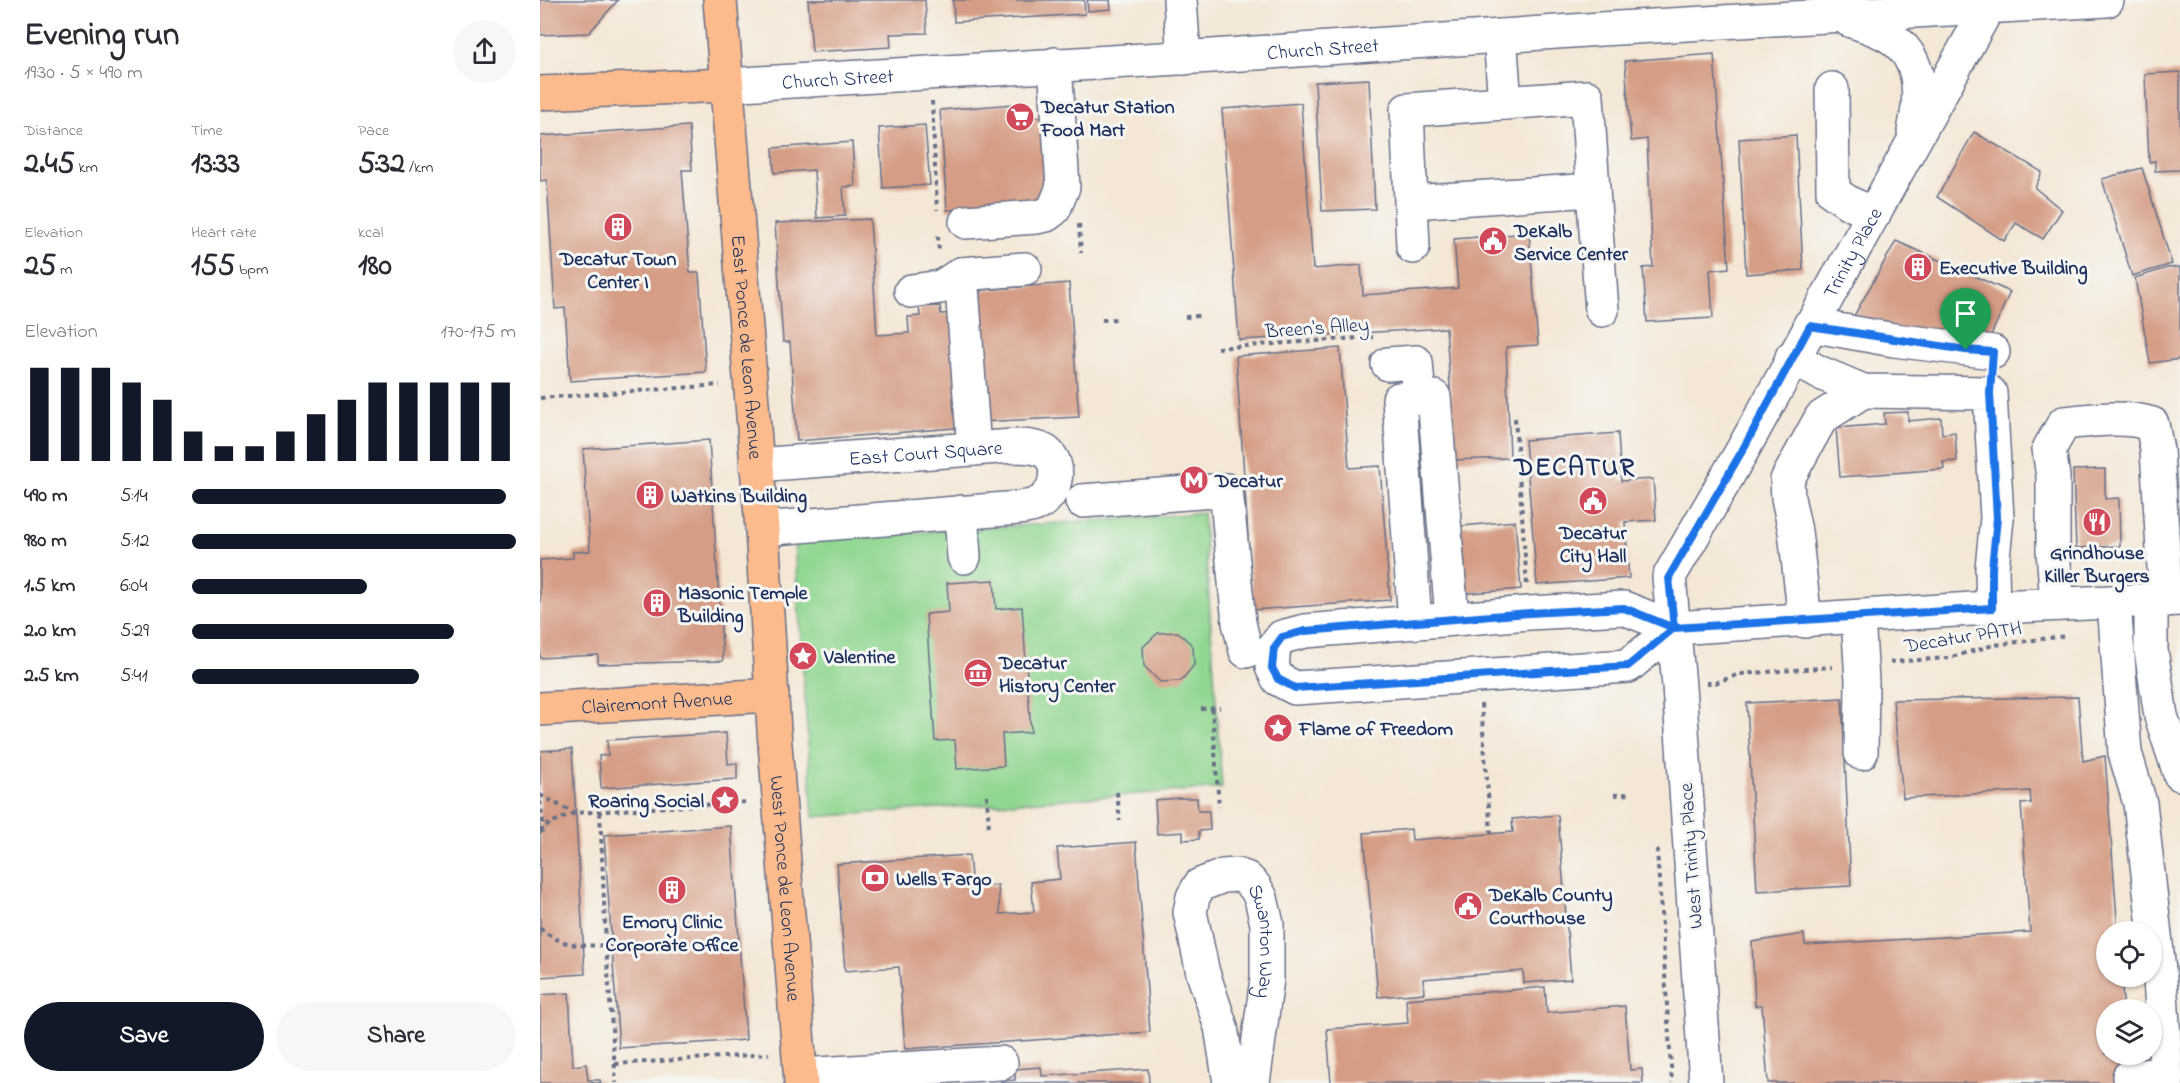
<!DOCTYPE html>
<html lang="en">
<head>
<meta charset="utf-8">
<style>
	:root { --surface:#fff; --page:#f7f7f7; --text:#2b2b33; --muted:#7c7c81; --accent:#111827 }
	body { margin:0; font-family:"Indie Flower",sans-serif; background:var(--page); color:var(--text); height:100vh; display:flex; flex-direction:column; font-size:22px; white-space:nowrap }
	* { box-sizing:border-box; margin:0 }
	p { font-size:20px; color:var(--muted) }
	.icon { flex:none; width:33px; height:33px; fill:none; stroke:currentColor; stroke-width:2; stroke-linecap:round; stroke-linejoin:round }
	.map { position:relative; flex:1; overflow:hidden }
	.panel { display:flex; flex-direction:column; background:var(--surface); width:540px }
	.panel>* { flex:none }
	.fabs { position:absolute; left:1556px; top:921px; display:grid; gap:12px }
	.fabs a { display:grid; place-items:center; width:66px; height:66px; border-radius:50%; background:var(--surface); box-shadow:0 2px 4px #0004; font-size:30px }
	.pin { position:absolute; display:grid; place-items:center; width:51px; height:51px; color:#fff; margin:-62px -26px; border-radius:50% 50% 50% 0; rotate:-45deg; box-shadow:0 0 6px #0007 }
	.pin .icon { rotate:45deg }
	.round { display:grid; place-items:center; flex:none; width:63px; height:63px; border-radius:32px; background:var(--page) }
	.overview { display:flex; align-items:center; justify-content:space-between; height:102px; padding:0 24px }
	h1 { font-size:33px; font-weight:800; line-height:45px }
	.stats { display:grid; grid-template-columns:repeat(3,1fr); gap:9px; height:102px; padding:6px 24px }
	.stats div { display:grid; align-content:center }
	.stats b { font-size:30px; font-weight:800 }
	.stats small { font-size:16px; font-weight:400 }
	.stats p { font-size:16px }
	.chart { height:168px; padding:12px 24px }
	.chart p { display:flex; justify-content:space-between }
	.chart svg { width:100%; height:108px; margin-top:6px; stroke:var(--accent); stroke-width:6 }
	.primary-button { display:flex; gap:12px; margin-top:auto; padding:12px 24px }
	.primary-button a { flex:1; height:69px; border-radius:36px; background:var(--accent); color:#fff; font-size:24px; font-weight:800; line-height:69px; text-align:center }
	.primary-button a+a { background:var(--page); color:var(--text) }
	ul { padding:0 24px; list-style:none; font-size:20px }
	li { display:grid; grid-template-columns:96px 72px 1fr; align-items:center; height:45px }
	li i { height:15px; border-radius:8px; background:var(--accent) }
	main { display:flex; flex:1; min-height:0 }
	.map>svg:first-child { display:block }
	.green { fill:#91d791; stroke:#568378; stroke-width:1.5 }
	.building { fill:#d59d85 }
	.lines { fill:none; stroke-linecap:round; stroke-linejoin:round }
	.minor-casing { stroke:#676f88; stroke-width:36 }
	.major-casing { stroke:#676f88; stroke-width:36 }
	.path { stroke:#676f88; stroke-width:4; stroke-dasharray:4.5 4.5; stroke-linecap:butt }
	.minor { stroke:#fff; stroke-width:33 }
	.major { stroke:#fbbb8d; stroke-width:33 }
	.route-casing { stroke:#fff; stroke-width:12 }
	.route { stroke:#1a73e8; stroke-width:8 }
	.labels { text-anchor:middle; stroke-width:6; stroke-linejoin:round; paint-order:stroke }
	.street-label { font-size:20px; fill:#1b2f5e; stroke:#f6f6f2 }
	.poi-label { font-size:20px; font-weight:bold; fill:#1b2f5e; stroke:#f6f6f2; text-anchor:start }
	.district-label { font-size:26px; font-weight:bold; letter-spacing:1.5px; fill:#1b2f5e; stroke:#f6f6f2 }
</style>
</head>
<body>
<main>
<section class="panel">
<div class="overview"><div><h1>Evening run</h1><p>19:30 · 5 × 490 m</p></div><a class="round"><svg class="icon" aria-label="share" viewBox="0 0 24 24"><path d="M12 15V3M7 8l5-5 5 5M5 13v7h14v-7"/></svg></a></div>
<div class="stats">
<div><p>Distance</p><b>2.45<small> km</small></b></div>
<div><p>Time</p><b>13:33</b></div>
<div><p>Pace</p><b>5:32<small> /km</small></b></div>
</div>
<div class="stats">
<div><p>Elevation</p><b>25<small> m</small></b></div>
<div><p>Heart rate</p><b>155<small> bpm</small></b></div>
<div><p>kcal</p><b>180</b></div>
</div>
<div class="chart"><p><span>Elevation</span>170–175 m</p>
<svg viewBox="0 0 160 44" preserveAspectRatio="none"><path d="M5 44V6M15 44V6M25 44V6M35 44V12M45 44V19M55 44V32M65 44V38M75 44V38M85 44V32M95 44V25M105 44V19M115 44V12M125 44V12M135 44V12M145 44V12M155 44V12"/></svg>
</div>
<ul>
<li><b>490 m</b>5:14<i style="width:97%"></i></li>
<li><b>980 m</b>5:12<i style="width:100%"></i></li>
<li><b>1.5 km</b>6:04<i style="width:54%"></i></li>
<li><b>2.0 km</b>5:29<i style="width:81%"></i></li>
<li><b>2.5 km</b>5:41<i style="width:70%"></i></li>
</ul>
<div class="primary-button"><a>Save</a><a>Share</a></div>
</section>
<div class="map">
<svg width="1640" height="1083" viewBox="0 0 1640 1083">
	<rect width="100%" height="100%" fill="#f6f6f2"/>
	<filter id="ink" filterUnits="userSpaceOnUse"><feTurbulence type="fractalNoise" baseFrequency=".0167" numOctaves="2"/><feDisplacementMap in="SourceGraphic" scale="12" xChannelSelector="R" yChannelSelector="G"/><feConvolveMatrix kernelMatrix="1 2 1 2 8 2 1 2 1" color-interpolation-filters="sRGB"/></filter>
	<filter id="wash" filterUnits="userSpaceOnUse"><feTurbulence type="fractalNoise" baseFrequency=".008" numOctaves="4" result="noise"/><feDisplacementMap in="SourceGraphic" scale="24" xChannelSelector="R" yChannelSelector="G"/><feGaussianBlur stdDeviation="1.35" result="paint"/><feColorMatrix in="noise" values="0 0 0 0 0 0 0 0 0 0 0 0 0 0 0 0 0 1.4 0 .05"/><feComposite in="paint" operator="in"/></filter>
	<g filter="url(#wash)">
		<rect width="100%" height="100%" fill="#f4e7d5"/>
		<path class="green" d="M663,513l19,275 -409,29 -19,-276z"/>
		<g id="blocks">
			<g class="building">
				<path d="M0,0h78l-29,33 -49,2z"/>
				<path d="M268,0h117l2,33 -37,1 1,13 -79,5z"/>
				<path d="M413,0h131l1,14 -131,8z"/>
				<path d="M547,0h23l1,9 -23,2z"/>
				<path d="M1174,54l15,214 -19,2 3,48 -66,4 -4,-54 10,-1 -6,-128 -16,2 -6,-80z"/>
				<path d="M1640,72v98l-25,1v-10l-6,1 -4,-88z"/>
				<path d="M829,79l6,130 -53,2 -7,-129z"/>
				<path d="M761,103l12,166 48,-4 2,30 95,-7 -4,-49 75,-6 9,112 -32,2 4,111 -55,2 -9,-132 -207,12 -17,-231z"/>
				<path d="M474,104l1,15 37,-3 -3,86 -102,8 -7,-100z"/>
				<path d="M385,125l5,60 -47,3 -4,-60z"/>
				<path d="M149,126l3,44h-10l8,103h9l7,99 -136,9 -5,-73 -10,1 -8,-129 -7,1v-45z"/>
				<path d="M1434,132l68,40 -7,16 27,22 -19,29 -27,-16 -12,18 -67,-44z"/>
				<path d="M1256,135l7,135 -57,4 -7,-135z"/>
				<path d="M312,142l3,44 -12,1 2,29 -28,2 -3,-48 -40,3 -1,-25z"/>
				<path d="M1602,168l30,96 -40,12 -30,-97z"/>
				<path d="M330,219l7,116 32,-2 -1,-16 12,-1 -1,-9 21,-1 1,8 17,-1 8,114 -169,14 -7,-99h-7l-8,-119z"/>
				<path d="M1356,241l114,51 -22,50 -138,-19z"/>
				<path d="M1640,267v92l-30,4 -15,-85 32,-10z"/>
				<path d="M529,283l10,134 -101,5 -9,-119 13,-13z"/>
				<path d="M800,348l9,120 31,-2 10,134 -137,10 -17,-254z"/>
				<path d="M1368,412v9l33,-3 1,16 13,-2 2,29 -14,1 1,7 -104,8 -4,-49 49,-4 -1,-11z"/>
				<path d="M1078,433l3,48 32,-2 3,41 -31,2 4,56 -92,7 -12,-145z"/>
				<path d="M169,440l14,221 -125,3v-9l-58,3v-98l33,-2v-6l17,-1 -7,-102z"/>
				<path d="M1565,469v30l14,-1 1,48 -44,2 -3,-78z"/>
				<path d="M975,521l6,68 -63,5 -6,-67z"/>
				<path d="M454,580l2,29 26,-2 9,125 -29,2 2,32 -47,3 -2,-29 -20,1 -9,-127 23,-2 -2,-29z"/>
				<path d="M638,632l15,14 1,19 -13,16 -21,1 -16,-16 -1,-19 15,-14z"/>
				<path d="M1538,697l5,64 22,-5 13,176h-12v44h15l3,34h-18v44h21l2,29h-361l-6,-78 -7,1 -3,-64 52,-8 1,11 225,-13 -9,-128 10,-1 -1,-12 -127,7 -10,-98z"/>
				<path d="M1302,698l9,188 -94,5 -10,-188z"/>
				<path d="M186,733l2,31 9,-1v16l-136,9 -2,-32 9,-1 -1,-15z"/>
				<path d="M32,749l13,225 -45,3v-226z"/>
				<path d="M641,798h16l1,13h11l1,19 -11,1v8l-16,1v-8l-26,2 -2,-34z"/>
				<path d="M1018,815l13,164 -47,4 -1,-12 -100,8 1,14 -46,4 -14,-164 47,-4 1,11 101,-8 -1,-13z"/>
				<path d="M191,826l15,214 -127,8 -15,-213z"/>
				<path d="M596,842l14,190 -245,17 -6,-82 -54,4 -8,-107 132,-9 3,32 26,-2 2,29 34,-2 -3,-30 29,-3 -3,-31z"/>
				<path d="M1005,987l2,26 78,-7 5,64 12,-1 1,14h-312l-4,-54 81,-6 -2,-24z"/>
				<path d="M29,993l4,73 13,-2 2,16h12l1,3h-61v-88z"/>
				<path d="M501,1067l1,9 106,-7 1,14h-148v-2l14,-1v-11z"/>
			</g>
		</g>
	</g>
	<g filter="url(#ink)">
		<use href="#blocks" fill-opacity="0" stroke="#676f88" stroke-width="1.5"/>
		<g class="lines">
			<g class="minor-casing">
				<g id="minor">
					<path d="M640,0l4,58"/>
					<path d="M1309,20c14,5 30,9 43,18 31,22 30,59 22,93"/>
					<path d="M960,36l5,67"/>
					<path id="s1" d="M186,85l486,-29 389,-27 506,-29"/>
					<path d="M1292,89l1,103 16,11 25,11"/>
					<path d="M1053,190l9,120"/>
					<path d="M871,202l182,-12 -6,-93 -180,13 6,137"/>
					<path d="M426,222l70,-5 10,-2 8,-6 9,-22 -8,-123"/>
					<path d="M421,274l13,175"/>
					<path d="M371,291l30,-4 20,-13 64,-5"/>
					<path d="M1270,325l84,15 99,12"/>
					<path d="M1252,357l26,15 45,19 127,2 7,125 -5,50 1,40"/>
					<path d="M848,364l28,-2 3,36"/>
					<path id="s2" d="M216,465l257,-19c10,0 24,0 33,6 17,13 10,44 -9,52 -6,3 -13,3 -19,4l-256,21"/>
					<path d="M542,501l144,-11 13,133 7,28"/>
					<path d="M421,512l3,45"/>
					<path d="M1611,601v49l10,66 19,58"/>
					<path d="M1574,602l11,151 15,50 20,176 7,104"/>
					<path d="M1517,604l-4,-54v-73l-4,-28 15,-26c29,-3 60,-8 88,1l5,26 9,150"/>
					<path d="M1318,617l4,64 -1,72"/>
					<path d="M1265,621l-10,-90 -7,-33 -1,-18 34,-62 42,-27"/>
					<path d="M875,622l-16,-223 35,-2 17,209"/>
					<path d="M1134,628l-46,38 -333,22 -17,-9 -6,-12 2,-20 8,-10 23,-6 224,-18 95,-5 50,20 345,-22 161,-7"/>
					<path d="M261,1075l200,-12"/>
					<path d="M1589,1077l37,-3"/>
					<path id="s3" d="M690,1083l-9,-56 -18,-54 -13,-61 3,-15 7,-12 23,-9 13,-1 10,3 9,9 6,11 6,26v55l-14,104"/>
					<path id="s4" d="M1166,1083l-27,-397 -10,-109 73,-126 250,-451"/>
				</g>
			</g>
			<g class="major-casing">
				<g id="major">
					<path id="s5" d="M180,0l42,529 12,202 27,352"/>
					<path d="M0,93l186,-8"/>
					<path id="s6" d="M0,709l232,-14"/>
				</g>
			</g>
			<g class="path">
				<path d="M392,101l5,109"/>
				<path d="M539,224l2,29"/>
				<path d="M398,236l1,16"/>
				<path d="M645,317l14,-1"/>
				<path d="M562,320l15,-1"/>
				<path d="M677,348l156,-11"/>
				<path d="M0,398l180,-13"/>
				<path d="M975,418l12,167"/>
				<path d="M1350,662l58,-4 46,-13 72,-9"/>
				<path d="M486,663h17"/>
				<path d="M1166,683h9l25,-9 92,-7"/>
				<path d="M941,704l10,129"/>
				<path d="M672,708l7,99"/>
				<path d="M661,709l19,-1"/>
				<path d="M577,792l3,29"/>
				<path d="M0,795l34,18"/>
				<path d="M447,795l2,35"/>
				<path d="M1074,795l15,-1"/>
				<path d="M0,801l3,20 -1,9"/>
				<path d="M60,812l6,133 10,138"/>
				<path d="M0,833l10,-10 25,-10 172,-11"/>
				<path d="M1117,849l15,234"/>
				<path d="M0,928c23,20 43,18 72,17"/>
				<path d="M75,1064l154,-10"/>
			</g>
			<use href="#minor" class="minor"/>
			<use href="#major" class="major"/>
		</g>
	</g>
	<g class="lines" filter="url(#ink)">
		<g class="route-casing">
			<path id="route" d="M1426,350l-156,-24 -68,125 -73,126 5,51 -50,-20 -95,5 -224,18 -23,6 -8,11 -2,20 6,11 17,9 333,-22 46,-38 318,-20v-40l5,-50 -7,-125 3,-41 -27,-2"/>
		</g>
		<use href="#route" class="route"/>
	</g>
	<defs>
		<g id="supermarket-disc" transform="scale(1.5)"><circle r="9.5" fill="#d1495b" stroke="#f6f6f2"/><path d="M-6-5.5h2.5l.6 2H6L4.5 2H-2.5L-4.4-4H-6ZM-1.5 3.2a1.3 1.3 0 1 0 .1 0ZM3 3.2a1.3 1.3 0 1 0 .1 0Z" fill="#fff"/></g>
		<g id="building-disc" transform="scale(1.5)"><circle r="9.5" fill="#d1495b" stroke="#f6f6f2"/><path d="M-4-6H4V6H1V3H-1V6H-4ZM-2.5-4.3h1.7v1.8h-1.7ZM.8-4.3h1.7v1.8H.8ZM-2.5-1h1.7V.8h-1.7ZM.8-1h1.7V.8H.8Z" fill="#fff"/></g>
		<g id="civic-disc" transform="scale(1.5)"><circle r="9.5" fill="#d1495b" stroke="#f6f6f2"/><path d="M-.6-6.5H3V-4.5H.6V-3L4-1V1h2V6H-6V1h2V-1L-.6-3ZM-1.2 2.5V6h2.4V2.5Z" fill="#fff"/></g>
		<g id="metro-disc" transform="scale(1.5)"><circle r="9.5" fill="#d1495b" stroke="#f6f6f2"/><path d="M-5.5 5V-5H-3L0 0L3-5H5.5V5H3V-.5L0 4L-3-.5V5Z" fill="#fff"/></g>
		<g id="restaurant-disc" transform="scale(1.5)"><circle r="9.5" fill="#d1495b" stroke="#f6f6f2"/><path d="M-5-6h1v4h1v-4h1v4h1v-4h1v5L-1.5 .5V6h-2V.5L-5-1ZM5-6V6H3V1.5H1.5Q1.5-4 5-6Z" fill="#fff"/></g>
		<g id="sight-disc" transform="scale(1.5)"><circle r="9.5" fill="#d1495b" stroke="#f6f6f2"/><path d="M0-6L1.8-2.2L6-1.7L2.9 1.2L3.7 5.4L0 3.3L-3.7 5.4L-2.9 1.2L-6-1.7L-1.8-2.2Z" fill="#fff"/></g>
		<g id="museum-disc" transform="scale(1.5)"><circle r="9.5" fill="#d1495b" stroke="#f6f6f2"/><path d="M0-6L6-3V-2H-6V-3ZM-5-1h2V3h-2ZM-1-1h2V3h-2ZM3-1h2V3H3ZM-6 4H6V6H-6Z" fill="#fff"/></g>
		<g id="bank-disc" transform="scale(1.5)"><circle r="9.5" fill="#d1495b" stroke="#f6f6f2"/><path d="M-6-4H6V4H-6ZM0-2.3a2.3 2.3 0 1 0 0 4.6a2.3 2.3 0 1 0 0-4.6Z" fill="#fff"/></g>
	</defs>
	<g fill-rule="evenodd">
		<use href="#supermarket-disc" x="480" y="117"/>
		<use href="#building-disc" x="78" y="227"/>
		<use href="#civic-disc" x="953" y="241"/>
		<use href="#building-disc" x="1378" y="267"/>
		<use href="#metro-disc" x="654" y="480"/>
		<use href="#building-disc" x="110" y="495"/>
		<use href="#civic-disc" x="1053" y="501"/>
		<use href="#restaurant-disc" x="1557" y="522"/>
		<use href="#building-disc" x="117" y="603"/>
		<use href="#sight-disc" x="263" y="656"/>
		<use href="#museum-disc" x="438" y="673"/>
		<use href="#sight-disc" x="738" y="728"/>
		<use href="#sight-disc" x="185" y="800"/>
		<use href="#bank-disc" x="335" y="878"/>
		<use href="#building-disc" x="132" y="890"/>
		<use href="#civic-disc" x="928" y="906"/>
	</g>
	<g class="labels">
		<g class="street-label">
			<text dy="7" stroke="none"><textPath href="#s1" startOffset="598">Church Street</textPath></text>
			<text dy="7" stroke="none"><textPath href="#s1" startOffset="112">Church Street</textPath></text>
			<text dy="7" stroke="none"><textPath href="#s4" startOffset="880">Trinity Place</textPath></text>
			<text transform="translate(777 327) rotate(-4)" y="7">Breen's Alley</text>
			<text dy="7" stroke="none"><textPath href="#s5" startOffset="348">East Ponce de Leon Avenue</textPath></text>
			<text dy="7" stroke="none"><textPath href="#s2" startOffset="170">East Court Square</textPath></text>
			<text transform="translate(1423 636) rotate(-9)" y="7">Decatur PATH</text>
			<text dy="7" stroke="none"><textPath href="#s6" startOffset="117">Clairemont Avenue</textPath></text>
			<text transform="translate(1150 856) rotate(-94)" y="7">West Trinity Place</text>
			<text dy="7" stroke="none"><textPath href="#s5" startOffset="891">West Ponce de Leon Avenue</textPath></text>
			<text dy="7" stroke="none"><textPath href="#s3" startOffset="322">Swanton Way</textPath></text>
		</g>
		<g class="poi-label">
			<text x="501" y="113">Decatur Station<tspan x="501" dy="23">Food Mart</tspan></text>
			<text x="974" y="237">DeKalb<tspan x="974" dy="23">Service Center</tspan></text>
			<text x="78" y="265" text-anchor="middle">Decatur Town<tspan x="78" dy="23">Center I</tspan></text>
			<text x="1399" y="274">Executive Building</text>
			<text x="675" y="487">Decatur</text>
			<text x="131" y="502">Watkins Building</text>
			<text x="1053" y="539" text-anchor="middle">Decatur<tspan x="1053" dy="23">City Hall</tspan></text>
			<text x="1557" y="559" text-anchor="middle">Grindhouse<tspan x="1557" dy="23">Killer Burgers</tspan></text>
			<text x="138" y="599">Masonic Temple<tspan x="138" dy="23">Building</tspan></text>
			<text x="284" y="663">Valentine</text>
			<text x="459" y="669">Decatur<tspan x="459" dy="23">History Center</tspan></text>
			<text x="759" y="735">Flame of Freedom</text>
			<text x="164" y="807" text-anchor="end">Roaring Social</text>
			<text x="356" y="885">Wells Fargo</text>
			<text x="949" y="901">DeKalb County<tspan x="949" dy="23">Courthouse</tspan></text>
			<text x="132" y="928" text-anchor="middle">Emory Clinic<tspan x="132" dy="23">Corporate Office</tspan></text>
		</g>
		<g class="district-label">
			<text x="1035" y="475">DECATUR</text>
		</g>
	</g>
</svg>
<div class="fabs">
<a><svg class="icon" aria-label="locate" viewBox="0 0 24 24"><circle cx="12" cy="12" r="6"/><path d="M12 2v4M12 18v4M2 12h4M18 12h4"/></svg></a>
<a><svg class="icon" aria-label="layers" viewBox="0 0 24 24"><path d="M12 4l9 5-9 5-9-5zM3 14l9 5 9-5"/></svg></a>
</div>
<div class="pin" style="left:1426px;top:350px;background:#1e9e55"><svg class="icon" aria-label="arrive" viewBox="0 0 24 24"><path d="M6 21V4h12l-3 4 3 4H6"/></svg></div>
</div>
</main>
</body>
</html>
